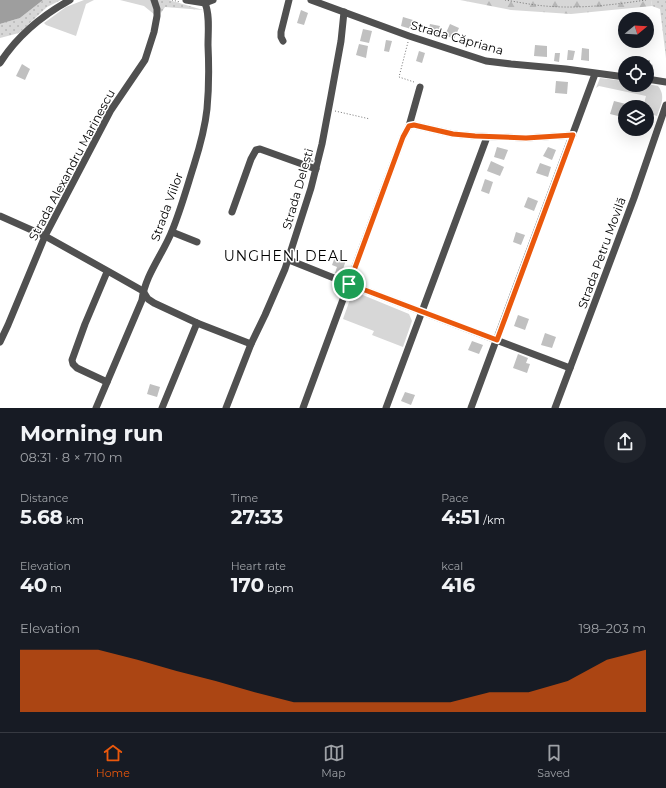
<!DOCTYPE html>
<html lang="en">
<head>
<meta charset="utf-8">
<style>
	:root { --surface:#171b24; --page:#20242c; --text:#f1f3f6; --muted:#9ea1a6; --line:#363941; --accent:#ea580c }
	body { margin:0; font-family:Montserrat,sans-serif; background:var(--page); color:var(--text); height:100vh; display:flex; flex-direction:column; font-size:15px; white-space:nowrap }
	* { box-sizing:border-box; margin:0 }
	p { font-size:13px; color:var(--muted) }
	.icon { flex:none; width:22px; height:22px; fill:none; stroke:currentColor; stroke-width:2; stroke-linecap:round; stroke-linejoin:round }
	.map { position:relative; height:408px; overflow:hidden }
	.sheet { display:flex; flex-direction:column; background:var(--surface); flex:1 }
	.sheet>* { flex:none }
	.needle { width:26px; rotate:72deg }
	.buttons { position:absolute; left:618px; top:12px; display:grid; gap:8px }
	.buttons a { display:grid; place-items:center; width:36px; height:36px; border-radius:50%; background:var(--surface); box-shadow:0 4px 16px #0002; font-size:20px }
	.pin { position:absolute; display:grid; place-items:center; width:34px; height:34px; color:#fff; margin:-17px; border:2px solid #fff; border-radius:50%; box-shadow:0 1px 4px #0007 }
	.round { display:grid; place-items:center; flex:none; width:42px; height:42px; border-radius:21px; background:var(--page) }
	.headline { display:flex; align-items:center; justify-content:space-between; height:68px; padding:0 20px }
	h1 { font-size:22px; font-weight:700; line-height:30px }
	.figures { display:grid; grid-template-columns:repeat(3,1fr); gap:6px; height:68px; padding:4px 20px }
	.figures div { display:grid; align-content:center }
	.figures b { font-size:20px; font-weight:700 }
	.figures small { font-size:11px; font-weight:400 }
	.figures p { font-size:11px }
	.chart { height:112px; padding:8px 20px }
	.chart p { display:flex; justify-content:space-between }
	.chart svg { width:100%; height:72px; margin-top:4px; fill:var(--accent); opacity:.7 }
	.menu { display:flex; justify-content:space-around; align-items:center; height:56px; border-top:1px solid var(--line); background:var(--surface); font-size:11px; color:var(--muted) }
	.menu a { display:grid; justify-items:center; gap:2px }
	.menu .selected { color:var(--accent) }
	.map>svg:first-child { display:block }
	.grass { fill:url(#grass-dots) }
	.forest { fill:url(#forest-firs) }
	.green { fill:#d7d7d7 }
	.water { fill:#9e9e9e }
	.building { fill:#c0c0c0 }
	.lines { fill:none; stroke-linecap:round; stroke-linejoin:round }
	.path { stroke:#727272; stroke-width:1; stroke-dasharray:1 2; stroke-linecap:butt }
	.minor { stroke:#505050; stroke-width:7 }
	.route-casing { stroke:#fff; stroke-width:8 }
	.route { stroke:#ea580c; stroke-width:5 }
	.labels { text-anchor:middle; stroke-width:3; stroke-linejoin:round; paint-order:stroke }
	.street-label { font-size:12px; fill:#000; stroke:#fff }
	.quarter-label { font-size:14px; letter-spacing:1px; fill:#000; stroke:#fff }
</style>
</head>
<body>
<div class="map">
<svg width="666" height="408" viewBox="0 0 666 408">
	<defs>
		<pattern id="grass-dots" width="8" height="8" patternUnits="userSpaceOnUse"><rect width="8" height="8" fill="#d7d7d7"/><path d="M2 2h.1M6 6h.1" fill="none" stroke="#b7b7b7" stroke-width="1.8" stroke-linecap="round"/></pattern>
		<pattern id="forest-firs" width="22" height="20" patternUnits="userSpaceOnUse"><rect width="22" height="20" fill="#d7d7d7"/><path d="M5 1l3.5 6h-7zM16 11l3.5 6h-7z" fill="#b7b7b7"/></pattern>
	</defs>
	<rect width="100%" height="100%" fill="#fff"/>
	<g class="grass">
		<path d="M43,0h18l-14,7 -28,26 -19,5v-14l20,-6z"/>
		<path d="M156,0h13l34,10 -38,-3 -4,6z"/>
		<path d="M651,0h15v58l-6,-49 -8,-3z"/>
	</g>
	<path class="forest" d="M460,0h191l1,6 -81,8 -60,-4z"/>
	<g class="green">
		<path d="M84,0h10l-8,4 -10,32 -30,-11 -2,-2 22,-16z"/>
		<path d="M120,0h31l4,9v6l-11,-9z"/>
		<path d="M600,78l25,3v4l22,-1 11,2c8,10 3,19 -1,30l-10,-3v-6h-4l3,-11 -47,-10 -3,2z"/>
		<path d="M353,291l56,23 3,7 -9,26 -31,-12 2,-4 -31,-12z"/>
	</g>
	<path class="water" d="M0,0h43l-23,18 -20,6z"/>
	<g class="building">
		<path d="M301,10l7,3 -4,12 -7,-2z"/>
		<path d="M403,17l10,3 -2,9 -10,-3z"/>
		<path d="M430,24l10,2 -3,10 -9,-3z"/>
		<path d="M450,24l9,4 -5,11 -9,-4z"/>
		<path d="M363,29l9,2 -3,12 -9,-2z"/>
		<path d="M386,40l6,1 -3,11 -5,-1z"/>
		<path d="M359,44l9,2 -2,12 -10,-3z"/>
		<path d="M535,45l12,1v11l-13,-1z"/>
		<path d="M582,48l7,1v12l-8,-1z"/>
		<path d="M568,50l7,1 -2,9h-6z"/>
		<path d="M419,51l6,2 -3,10 -6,-2z"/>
		<path d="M555,53h5l-1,9 -5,-1z"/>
		<path d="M640,60h10v4l3,1v6h-6v-8h-8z"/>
		<path d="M22,64l8,5 -5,11 -9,-4z"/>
		<path d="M556,81l12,1 -1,12 -12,-1z"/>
		<path d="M614,101l12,3 -4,13 -12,-3z"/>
		<path d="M497,147l11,3 -4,10 -10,-3z"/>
		<path d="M548,147l8,3 -4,10 -9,-4z"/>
		<path d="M491,161l13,6 -4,9 -13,-5z"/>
		<path d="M540,163l11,4 -3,10 -12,-4z"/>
		<path d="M485,179l8,3 -4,12 -8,-3z"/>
		<path d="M528,197l10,4 -4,10 -10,-4z"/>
		<path d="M516,232l9,3 -4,10 -8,-3z"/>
		<path d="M335,257l11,3 -3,9 4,2 -2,5 -10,-3 2,-6 -5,-2z"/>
		<path d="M518,315l11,4 -4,11 -11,-4z"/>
		<path d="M545,333l11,4 -4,11 -11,-3z"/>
		<path d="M472,341l11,4 -4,9 -11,-4z"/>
		<path d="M518,354l10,4 -2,5 4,1 -3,9 -14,-5z"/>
		<path d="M150,384l10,3 -3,10 -10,-3z"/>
		<path d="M405,392l10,3 -4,10 -10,-4z"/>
	</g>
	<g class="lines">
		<g class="path">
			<path d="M172,0l8,2"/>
			<path d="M505,0c13,2 27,5 40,6 34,3 67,-1 101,-6"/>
			<path d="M408,42l-9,35 15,5"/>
			<path d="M335,111l35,8"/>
		</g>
		<g class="minor">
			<path d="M186,0l19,3 8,-3"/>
			<path d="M311,0l98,36 77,25 25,3 55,5 59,8"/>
			<path d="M283,41l-2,-4v-5l8,-32"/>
			<path d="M0,63c17,-27 43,-48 70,-63"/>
			<path d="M647,79l19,3"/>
			<path d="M409,126l5,-1 39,9 22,2 51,2 47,-3"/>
			<path d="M232,212l19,-53 5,-9 4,-1 56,20"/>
			<path d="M0,216l45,20 68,38 30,17 5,8 6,4 43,20 54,21"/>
			<path d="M172,232l25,10"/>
			<path d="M289,260l60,24 221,84"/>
			<path d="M0,342l8,-17 37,-89 66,-126 34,-50 9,-28 3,-16v-7l-3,-9"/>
			<path d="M107,382l-30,-14 -4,-4 -1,-4 13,-36 22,-52"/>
			<path d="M96,408l46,-108c3,-25 21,-46 30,-69 9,-22 15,-44 22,-66 6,-19 11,-37 13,-56 2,-21 2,-43 1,-64 0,-14 2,-30 -3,-42"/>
			<path d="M162,408l35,-85"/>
			<path d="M226,408l25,-64 14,-29 20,-46 26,-81 11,-44 9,-48 10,-55 3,-29"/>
			<path d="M303,408l84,-228 16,-43 6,-11 11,-39"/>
			<path d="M386,408l101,-271"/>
			<path d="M471,408l124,-334"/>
			<path d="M555,408l79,-210 32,-93"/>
		</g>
	</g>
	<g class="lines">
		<g class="route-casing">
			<path id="route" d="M414,125l39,9 22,2 51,2 47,-3 -76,205 -148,-56 54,-147 6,-11z"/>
		</g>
		<use href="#route" class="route"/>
	</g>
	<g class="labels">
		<g class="street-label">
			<text transform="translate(457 38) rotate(16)" y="4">Strada Căpriana</text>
			<text transform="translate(72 165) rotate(-62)" y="4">Strada Alexandru Marinescu</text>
			<text transform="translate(298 189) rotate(-74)" y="4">Strada Delești</text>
			<text transform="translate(167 207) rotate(-70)" y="4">Strada Viilor</text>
			<text transform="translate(602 253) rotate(-70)" y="4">Strada Petru Movilă</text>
		</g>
		<g class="quarter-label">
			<text x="286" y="261">UNGHENI DEAL</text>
		</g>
	</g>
</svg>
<div class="buttons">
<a><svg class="needle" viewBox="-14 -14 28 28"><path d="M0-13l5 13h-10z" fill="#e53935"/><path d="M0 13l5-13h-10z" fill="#9ea1a6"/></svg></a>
<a><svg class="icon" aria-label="locate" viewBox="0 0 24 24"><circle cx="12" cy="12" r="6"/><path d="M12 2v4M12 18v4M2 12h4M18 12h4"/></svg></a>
<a><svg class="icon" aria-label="layers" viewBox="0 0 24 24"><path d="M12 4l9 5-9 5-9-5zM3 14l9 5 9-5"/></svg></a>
</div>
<div class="pin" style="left:349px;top:284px;background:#1e9e55"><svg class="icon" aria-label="arrive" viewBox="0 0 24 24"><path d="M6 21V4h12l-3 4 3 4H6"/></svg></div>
</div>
<section class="sheet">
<div class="headline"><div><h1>Morning run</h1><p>08:31 · 8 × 710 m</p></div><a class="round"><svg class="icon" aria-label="share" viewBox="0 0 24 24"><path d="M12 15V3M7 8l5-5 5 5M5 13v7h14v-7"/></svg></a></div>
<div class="figures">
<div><p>Distance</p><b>5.68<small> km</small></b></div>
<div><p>Time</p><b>27:33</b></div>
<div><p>Pace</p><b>4:51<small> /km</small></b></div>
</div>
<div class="figures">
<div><p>Elevation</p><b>40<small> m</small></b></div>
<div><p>Heart rate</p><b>170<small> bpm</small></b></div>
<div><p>kcal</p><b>416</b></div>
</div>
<div class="chart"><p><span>Elevation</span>198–203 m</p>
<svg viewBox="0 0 160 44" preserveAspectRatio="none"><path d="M0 44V6L10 6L20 6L30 12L40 19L50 25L60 32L70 38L80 38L90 38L100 38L110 38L120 32L130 32L140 25L150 12L160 6V44z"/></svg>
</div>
</section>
<nav class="menu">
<a class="selected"><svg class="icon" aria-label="home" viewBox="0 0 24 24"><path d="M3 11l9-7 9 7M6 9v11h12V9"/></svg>Home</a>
<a><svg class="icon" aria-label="map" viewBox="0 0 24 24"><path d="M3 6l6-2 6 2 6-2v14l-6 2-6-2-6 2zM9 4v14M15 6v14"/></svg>Map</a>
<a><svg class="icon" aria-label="saved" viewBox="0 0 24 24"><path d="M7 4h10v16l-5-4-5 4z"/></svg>Saved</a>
</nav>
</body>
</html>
